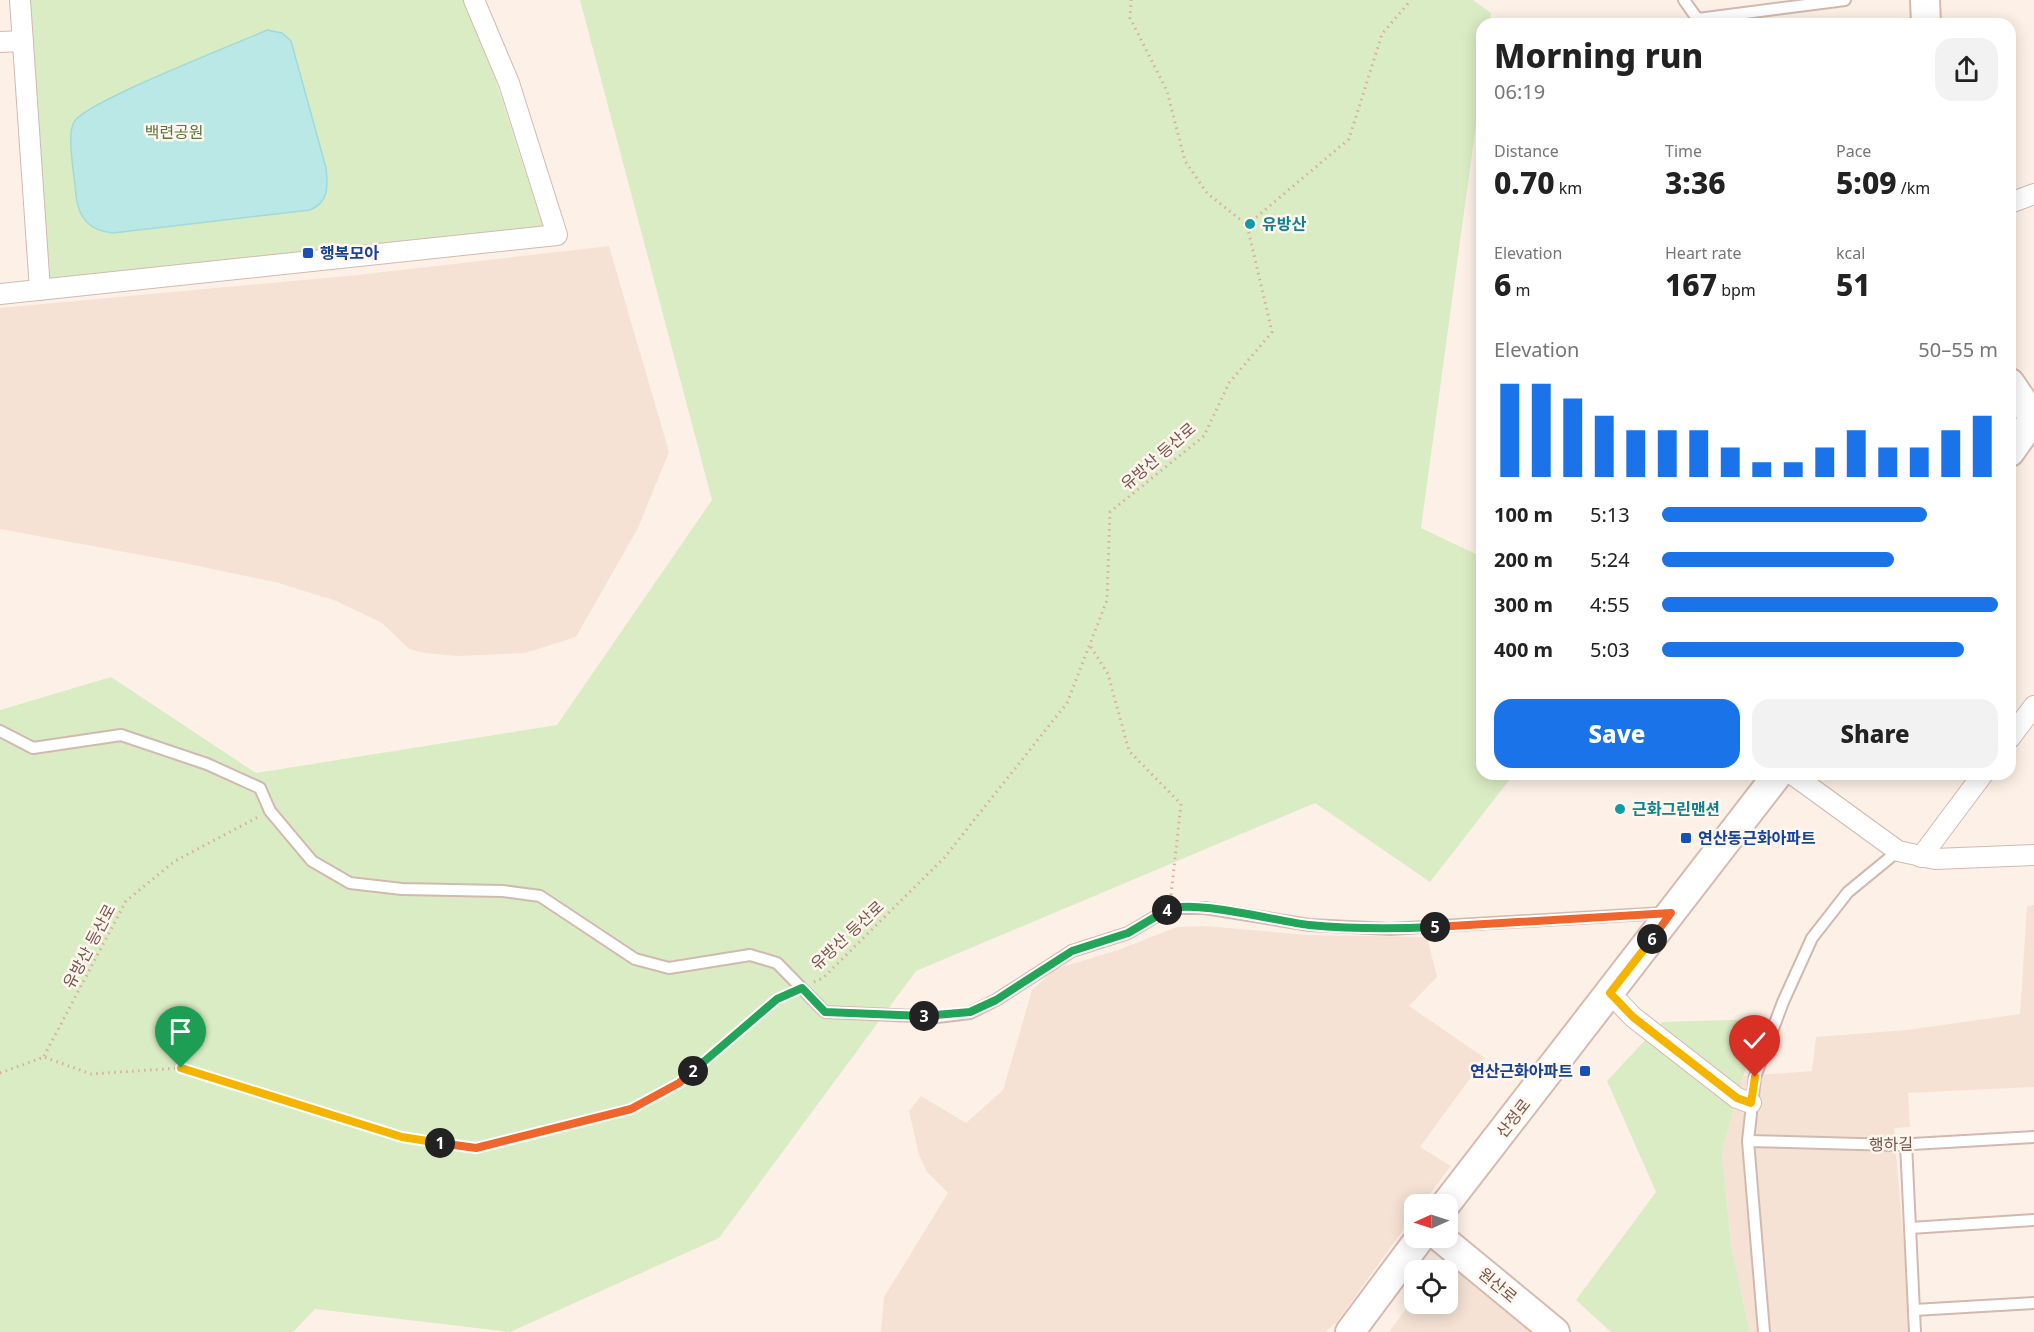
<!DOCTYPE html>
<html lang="en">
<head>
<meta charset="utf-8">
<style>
	:root { --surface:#fff; --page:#f2f2f2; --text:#222; --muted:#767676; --accent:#1a73e8 }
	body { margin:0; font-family:"Noto Sans","Noto Sans KR",sans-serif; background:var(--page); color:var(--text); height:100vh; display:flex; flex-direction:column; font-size:22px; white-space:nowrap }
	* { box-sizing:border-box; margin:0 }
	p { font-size:20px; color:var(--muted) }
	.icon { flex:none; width:33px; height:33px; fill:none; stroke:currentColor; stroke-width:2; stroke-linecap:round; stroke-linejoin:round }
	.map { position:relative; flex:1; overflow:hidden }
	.details { position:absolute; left:1476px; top:18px; width:540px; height:762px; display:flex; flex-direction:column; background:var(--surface); border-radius:18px; box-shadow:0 3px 15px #0003 }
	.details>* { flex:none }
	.needle { width:39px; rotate:267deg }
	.controls { position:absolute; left:1404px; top:1194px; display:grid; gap:12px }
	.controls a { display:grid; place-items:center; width:54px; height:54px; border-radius:12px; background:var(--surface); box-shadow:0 3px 15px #0003; font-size:30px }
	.pin { position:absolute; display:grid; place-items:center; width:51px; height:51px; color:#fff; margin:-62px -26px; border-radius:50% 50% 50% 0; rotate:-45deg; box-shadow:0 0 6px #0007 }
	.pin .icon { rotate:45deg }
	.km { position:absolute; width:30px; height:30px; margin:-15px; border-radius:50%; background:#222; color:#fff; font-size:16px; line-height:30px; text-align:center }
	.round { display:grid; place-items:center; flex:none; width:63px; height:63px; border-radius:18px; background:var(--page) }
	.headline { display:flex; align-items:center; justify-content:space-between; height:102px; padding:0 18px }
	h1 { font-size:33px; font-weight:800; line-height:45px }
	.stats { display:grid; grid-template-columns:repeat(3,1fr); gap:9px; height:102px; padding:6px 18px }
	.stats div { display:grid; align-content:center }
	.stats b { font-size:30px; font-weight:800 }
	.stats small { font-size:16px; font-weight:400 }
	.stats p { font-size:16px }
	.chart { height:168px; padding:12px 18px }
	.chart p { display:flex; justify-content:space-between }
	.chart svg { width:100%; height:108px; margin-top:6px; stroke:var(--accent); stroke-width:6 }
	.button { display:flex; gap:12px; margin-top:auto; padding:12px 18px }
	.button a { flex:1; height:69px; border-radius:18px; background:var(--accent); color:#fff; font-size:24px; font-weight:800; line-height:69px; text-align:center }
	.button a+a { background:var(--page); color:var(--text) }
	ul { padding:0 18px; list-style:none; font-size:20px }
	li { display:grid; grid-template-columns:96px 72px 1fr; align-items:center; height:45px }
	li i { height:15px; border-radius:8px; background:var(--accent) }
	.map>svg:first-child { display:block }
	.residential { fill:#f5e2d5 }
	.green { fill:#daecc4 }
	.water { fill:#bae8e7; stroke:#a0dada; stroke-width:1.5 }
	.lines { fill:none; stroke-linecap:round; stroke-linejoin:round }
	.lane-casing { stroke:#d2b9af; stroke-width:14 }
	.street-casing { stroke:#d2b9af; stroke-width:22 }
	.secondary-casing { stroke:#d8baae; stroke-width:32 }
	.path { stroke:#d9ada0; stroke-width:3; stroke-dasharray:1.5 4.5; stroke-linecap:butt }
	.lane { stroke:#fff; stroke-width:10 }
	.street { stroke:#fff; stroke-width:20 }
	.secondary { stroke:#fff; stroke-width:28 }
	.split-1-casing { stroke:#fff; stroke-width:12 }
	.split-2-casing { stroke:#fff; stroke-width:12 }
	.split-3-casing { stroke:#fff; stroke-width:12 }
	.split-4-casing { stroke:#fff; stroke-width:12 }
	.split-5-casing { stroke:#fff; stroke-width:12 }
	.split-6-casing { stroke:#fff; stroke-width:12 }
	.split-7-casing { stroke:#fff; stroke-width:12 }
	.split-1 { stroke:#f5b400; stroke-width:8 }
	.split-2 { stroke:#f0652b; stroke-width:8 }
	.split-3 { stroke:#22a559; stroke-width:8 }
	.split-4 { stroke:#22a559; stroke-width:8 }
	.split-5 { stroke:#22a559; stroke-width:8 }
	.split-6 { stroke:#f0652b; stroke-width:8 }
	.split-7 { stroke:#f5b400; stroke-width:8 }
	.culture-dot { fill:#0f9aa8; stroke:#fff6ee; stroke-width:2 }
	.transit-dot { fill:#1a4fb4; stroke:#fff6ee; stroke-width:2 }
	.labels { text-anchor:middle; stroke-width:5; stroke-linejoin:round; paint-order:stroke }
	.park-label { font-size:16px; fill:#58783f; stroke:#fff6ee }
	.culture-label { font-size:16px; font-weight:bold; fill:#0d838f; stroke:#fff6ee; text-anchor:start }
	.transit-label { font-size:16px; font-weight:bold; fill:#164399; stroke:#fff6ee; text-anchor:start }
	.street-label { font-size:16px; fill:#78534a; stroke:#fff6ee }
</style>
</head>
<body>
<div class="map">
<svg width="2034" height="1332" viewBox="0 0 2034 1332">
	<rect width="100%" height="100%" fill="#fdf1e7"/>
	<g class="residential">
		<path d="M609,246l60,206 -31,76 -62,109 -51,16 -68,3 -32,-3 -16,-4 -27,-26 -46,-22 -57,-18 -95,-20 -184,-34v-221l357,-33z"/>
		<path d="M2034,905v182l-126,6 2,34 -16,1 17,204h-161l-19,-86 -9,-95 21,-75 69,-5 4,-34 91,-7 113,-16 7,-108z"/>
		<path d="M1205,926l103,9 119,2 10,40 -28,29 76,52 -65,89 31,19 -29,38h-8v11l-78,108 -11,9h-444l3,-35 64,-104 -21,-21 -8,-17 -10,-44 12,-15 45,27 37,-33 29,-100 23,-21 63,-19 59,-23z"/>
		<path d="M1452,1247l103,85h-166l25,-34v6h34v-34h-13z"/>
	</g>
	<g class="green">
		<path d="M28,0h442l73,227 -494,51z"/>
		<path d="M580,0h893l18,13 -1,11h-8v56l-61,448 61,29v217h32l-84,108 -115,-79 -399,168 -197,267 -209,94 -195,-23 -22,23h-293v-622l111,-33 145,96 301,-48 155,-225z"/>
		<path d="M1765,1019l-22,57 -21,75 9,95 19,86h-139l-35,-32 80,-108 -49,-111 55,-59z"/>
	</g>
	<path class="water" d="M267,30l15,3 9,8 35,127c2,18 3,34 -16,42l-197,23c-23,-2 -35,-16 -37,-38 -1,-17 -10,-59 -2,-73 11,-20 162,-78 193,-92z"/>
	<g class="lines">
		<g class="lane-casing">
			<g id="lane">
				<path d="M1684,0l17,24"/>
				<path d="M1698,19l147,-19"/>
				<path d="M0,731l33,17 88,-13 86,29 53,24 10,23 42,50 38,22 52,6 101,2 37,5 95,63 34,9 81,-13 27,8 48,49 112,5 33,-4 26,-13 76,-49 56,-18 42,-25h35l104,17 81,4 275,-16"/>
				<path d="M1748,1141l147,4 139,-8"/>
				<path d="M1906,1144l9,188"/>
				<path d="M1910,1228l124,-8"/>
				<path d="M1914,1310l120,-7"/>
				<path d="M1764,1332l-16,-191 7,-64 28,-75 29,-64 36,-46 50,-41"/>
			</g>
		</g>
		<g class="street-casing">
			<g id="street">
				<path d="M20,0l20,290"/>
				<path d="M0,42l23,-1"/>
				<path d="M2010,203l24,-9"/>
				<path d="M0,294l557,-59 -48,-152 -35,-83"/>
				<path d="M2010,738l24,-32"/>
				<path d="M1792,774l106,77 37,8 99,-4"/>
				<path d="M1921,857l62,-83"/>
				<path d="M1610,993l23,24 104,81 14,5"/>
			</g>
		</g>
		<g class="secondary-casing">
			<g id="secondary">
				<path d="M1925,0l1,24"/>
				<path d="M2010,383l24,35"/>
				<path d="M2010,452l24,-34"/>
				<path d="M1446,1204l332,-430"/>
				<path d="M1441,1238l114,94"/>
				<path d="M1350,1332l70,-94"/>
			</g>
		</g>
		<g class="path">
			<path d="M1247,225l102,-86 33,-105 29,-34"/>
			<path d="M1091,647l17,27 21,77 52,53 -10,91"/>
			<path d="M814,982l9,-4 121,-120 123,-155 40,-103 3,-88 94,-76 25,-53 43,-51 -25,-107 -40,-32 -22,-32 -18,-70 -37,-73 1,-18"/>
			<path d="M44,1056l82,-155 49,-40 83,-44"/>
			<path d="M0,1073l44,-16 47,17 90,-6 221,69 74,11 155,-39 48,-26 98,-84 12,-5"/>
		</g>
		<use href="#lane" class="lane"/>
		<use href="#street" class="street"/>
		<use href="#secondary" class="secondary"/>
	</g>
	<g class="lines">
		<g class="split-1-casing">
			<path id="split-1" d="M181,1068l221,69 38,6"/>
		</g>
		<g class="split-2-casing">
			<path id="split-2" d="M440,1143l36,5 155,-39 48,-26 14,-12"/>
		</g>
		<g class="split-3-casing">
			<path id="split-3" d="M693,1071l84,-72 25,-11 23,24 99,4"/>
		</g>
		<g class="split-4-casing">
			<path id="split-4" d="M924,1016l46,-4 26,-12 76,-49 56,-18 39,-23"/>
		</g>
		<g class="split-5-casing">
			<path id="split-5" d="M1167,910c24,-12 112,12 142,15 42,4 84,4 126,2"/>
		</g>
		<g class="split-6-casing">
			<path id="split-6" d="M1435,927l236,-14 -19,26"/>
		</g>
		<g class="split-7-casing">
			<path id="split-7" d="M1652,939l-42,54 23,24 104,81 14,5 4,-26"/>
		</g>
		<use href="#split-1" class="split-1"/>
		<use href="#split-2" class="split-2"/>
		<use href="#split-3" class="split-3"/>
		<use href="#split-4" class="split-4"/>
		<use href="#split-5" class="split-5"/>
		<use href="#split-6" class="split-6"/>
		<use href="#split-7" class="split-7"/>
	</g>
	<g class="culture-dot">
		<circle cx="1250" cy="224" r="6"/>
		<circle cx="1620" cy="809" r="6"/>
	</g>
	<g class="transit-dot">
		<rect x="302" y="247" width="12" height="12" rx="3"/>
		<rect x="1680" y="832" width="12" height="12" rx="3"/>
		<rect x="1579" y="1065" width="12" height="12" rx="3"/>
	</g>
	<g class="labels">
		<g class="park-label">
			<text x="174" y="138">백련공원</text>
		</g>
		<g class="culture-label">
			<text x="1262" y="230">유방산</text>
			<text x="1632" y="815">근화그린맨션</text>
		</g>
		<g class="transit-label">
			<text x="320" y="259">행복모아</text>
			<text x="1698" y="844">연산동근화아파트</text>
			<text x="1573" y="1077" text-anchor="end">연산근화아파트</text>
		</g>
		<g class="street-label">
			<text transform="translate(1158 456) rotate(-41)" y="6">유방산 등산로</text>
			<text transform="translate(847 935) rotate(-43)" y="6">유방산 등산로</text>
			<text transform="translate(89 946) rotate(-62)" y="6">유방산 등산로</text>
			<text transform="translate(1513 1118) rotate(-52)" y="6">산정로</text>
			<text transform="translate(1891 1144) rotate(-1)" y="6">행하길</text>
			<text transform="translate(1498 1285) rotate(40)" y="6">원산로</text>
		</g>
	</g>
</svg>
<div class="controls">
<a><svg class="needle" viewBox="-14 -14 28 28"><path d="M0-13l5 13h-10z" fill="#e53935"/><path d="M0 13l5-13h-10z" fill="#767676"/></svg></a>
<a><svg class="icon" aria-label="locate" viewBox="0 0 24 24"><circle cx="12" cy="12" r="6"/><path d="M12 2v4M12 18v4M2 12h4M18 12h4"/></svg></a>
</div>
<div class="pin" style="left:181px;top:1068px;background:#1e9e55"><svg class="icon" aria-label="arrive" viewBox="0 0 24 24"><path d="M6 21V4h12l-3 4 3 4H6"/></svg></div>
<div class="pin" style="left:1755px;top:1077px;background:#d93025"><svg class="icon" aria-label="check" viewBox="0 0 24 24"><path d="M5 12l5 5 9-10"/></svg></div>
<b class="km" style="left:440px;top:1143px">1</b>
<b class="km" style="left:693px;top:1071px">2</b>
<b class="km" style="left:924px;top:1016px">3</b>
<b class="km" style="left:1167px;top:910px">4</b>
<b class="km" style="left:1435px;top:927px">5</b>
<b class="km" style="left:1652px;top:939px">6</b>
<section class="details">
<div class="headline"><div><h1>Morning run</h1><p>06:19</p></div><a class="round"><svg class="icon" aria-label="share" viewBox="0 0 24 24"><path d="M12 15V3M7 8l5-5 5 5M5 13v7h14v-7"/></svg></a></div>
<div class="stats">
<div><p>Distance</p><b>0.70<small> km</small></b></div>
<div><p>Time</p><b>3:36</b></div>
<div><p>Pace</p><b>5:09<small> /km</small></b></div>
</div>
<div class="stats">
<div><p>Elevation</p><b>6<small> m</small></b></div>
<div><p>Heart rate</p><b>167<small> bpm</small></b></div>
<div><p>kcal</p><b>51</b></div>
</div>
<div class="chart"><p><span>Elevation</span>50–55 m</p>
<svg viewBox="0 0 160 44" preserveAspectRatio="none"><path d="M5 44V6M15 44V6M25 44V12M35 44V19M45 44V25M55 44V25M65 44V25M75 44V32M85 44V38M95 44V38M105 44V32M115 44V25M125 44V32M135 44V32M145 44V25M155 44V19"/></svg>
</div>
<ul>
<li><b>100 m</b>5:13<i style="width:79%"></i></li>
<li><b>200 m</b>5:24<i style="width:69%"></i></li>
<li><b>300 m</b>4:55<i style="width:100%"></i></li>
<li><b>400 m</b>5:03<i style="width:90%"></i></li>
</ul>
<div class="button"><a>Save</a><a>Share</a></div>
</section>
</div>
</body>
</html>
